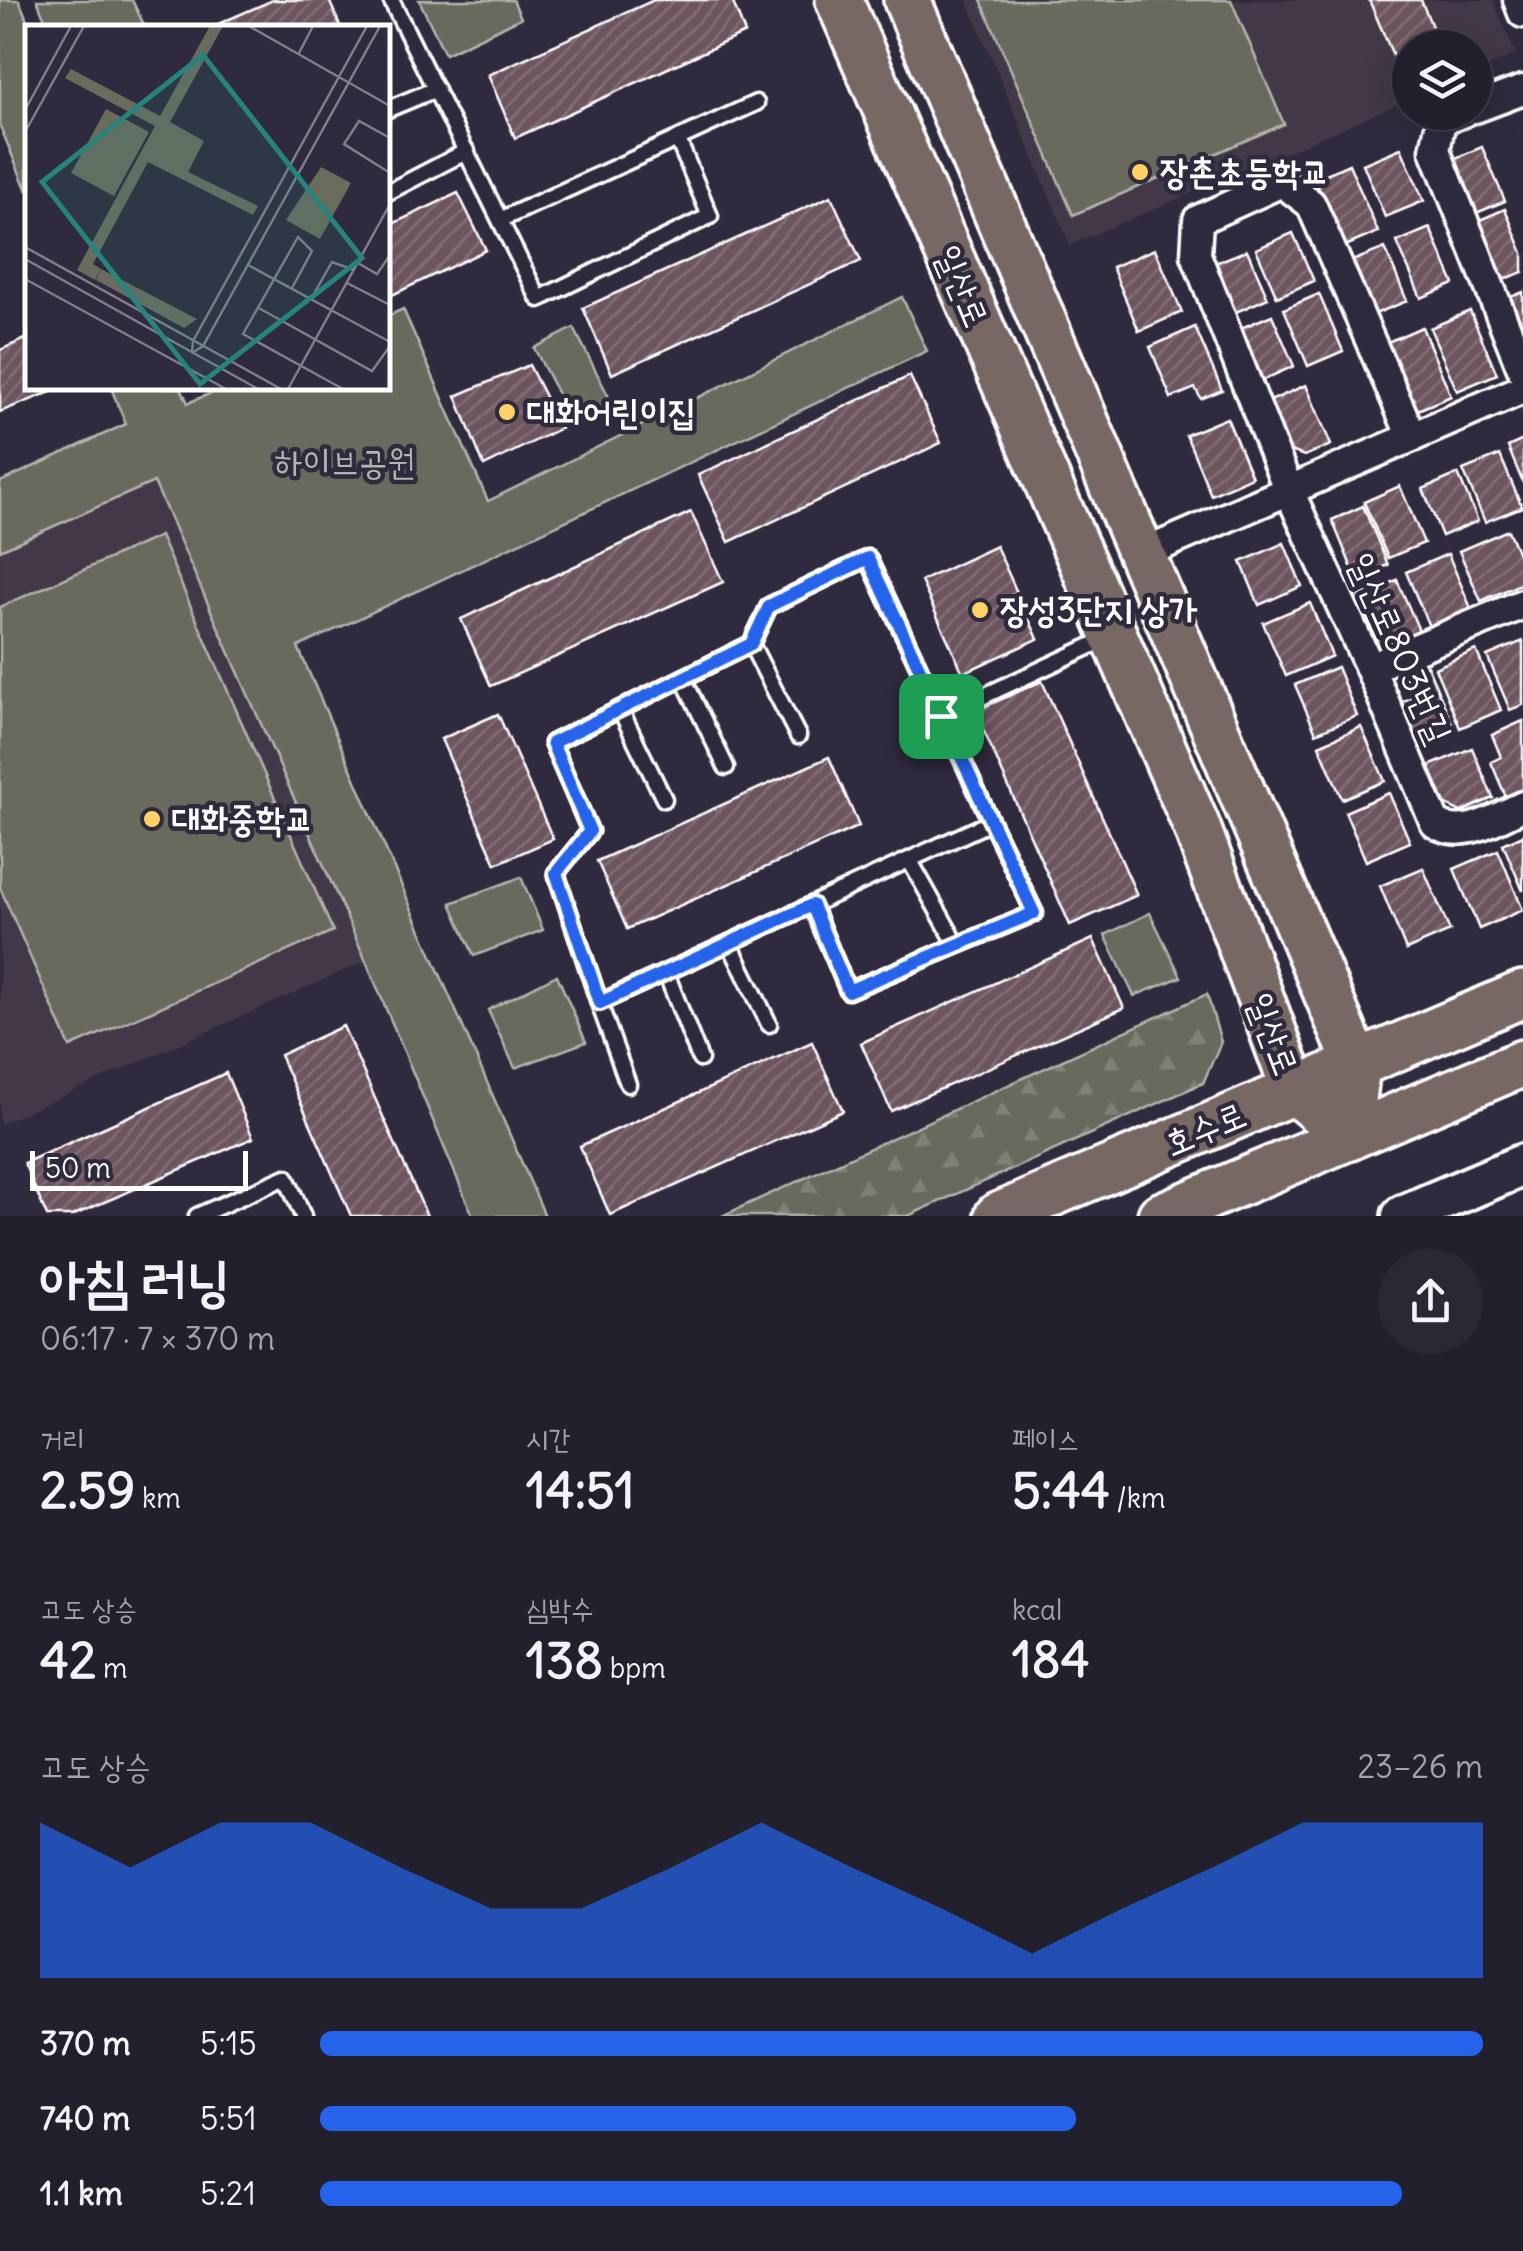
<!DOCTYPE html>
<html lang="ko">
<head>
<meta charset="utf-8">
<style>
	:root { --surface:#23202e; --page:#2b2836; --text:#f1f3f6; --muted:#a3a3aa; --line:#403e4a; --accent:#2563eb }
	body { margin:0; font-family:Delius,"Poor Story",sans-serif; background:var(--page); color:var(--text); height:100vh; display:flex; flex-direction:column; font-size:38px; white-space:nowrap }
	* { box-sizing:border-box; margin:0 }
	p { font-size:32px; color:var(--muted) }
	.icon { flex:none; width:55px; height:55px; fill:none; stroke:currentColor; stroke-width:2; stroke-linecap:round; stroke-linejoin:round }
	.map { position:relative; height:1216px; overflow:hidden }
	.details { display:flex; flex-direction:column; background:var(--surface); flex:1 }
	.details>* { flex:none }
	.fabs { position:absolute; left:1392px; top:30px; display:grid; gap:20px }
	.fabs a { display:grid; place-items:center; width:100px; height:100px; border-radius:50%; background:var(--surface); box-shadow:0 10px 40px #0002,0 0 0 2px var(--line); font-size:50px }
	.scale { position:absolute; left:30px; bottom:25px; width:218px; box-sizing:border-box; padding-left:10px; border:5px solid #fff; border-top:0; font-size:28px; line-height:35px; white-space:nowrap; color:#fff; -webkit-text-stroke:8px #2f2a3d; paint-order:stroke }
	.pin { position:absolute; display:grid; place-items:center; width:85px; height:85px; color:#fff; margin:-42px; border-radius:20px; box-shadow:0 5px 15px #0006 }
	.round { display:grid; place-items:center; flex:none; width:105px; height:105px; border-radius:52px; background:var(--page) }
	.summary { display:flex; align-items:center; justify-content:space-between; height:170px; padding:0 40px }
	h1 { font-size:55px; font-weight:700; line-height:75px }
	.stats { display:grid; grid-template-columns:repeat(3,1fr); gap:15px; height:170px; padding:10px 40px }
	.stats div { display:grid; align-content:center }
	.stats b { font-size:50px; font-weight:700 }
	.stats small { font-size:28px; font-weight:400 }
	.stats p { font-size:28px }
	.chart { height:280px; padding:20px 40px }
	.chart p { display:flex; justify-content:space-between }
	.chart svg { width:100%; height:180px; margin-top:10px; fill:var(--accent); opacity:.7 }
	ul { padding:0 40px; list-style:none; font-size:32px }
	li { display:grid; grid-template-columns:160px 120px 1fr; align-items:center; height:75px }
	li i { height:25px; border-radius:12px; background:var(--accent) }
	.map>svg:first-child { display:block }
	.built { fill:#423747 }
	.forest { fill:url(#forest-firs); stroke:#b4b5ae; stroke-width:2.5 }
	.green { fill:#696b5d; stroke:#b4b5ae; stroke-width:2.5 }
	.building { fill:url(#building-hatch); stroke:#fff; stroke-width:2.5 }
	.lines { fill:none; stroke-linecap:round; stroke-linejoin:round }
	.service-casing { stroke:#fff; stroke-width:21 }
	.minor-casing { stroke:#fff; stroke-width:35 }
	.secondary-casing { stroke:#fff; stroke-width:48 }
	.primary-casing { stroke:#fff; stroke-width:52 }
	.service { stroke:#2f2a3d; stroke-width:14 }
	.minor { stroke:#2f2a3d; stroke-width:28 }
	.secondary { stroke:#2f2a3d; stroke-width:40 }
	.primary { stroke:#776864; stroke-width:45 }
	.route-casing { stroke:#fff; stroke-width:20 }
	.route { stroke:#2563eb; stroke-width:12 }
	.poi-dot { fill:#ffd166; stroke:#2f2a3d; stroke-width:4 }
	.labels { text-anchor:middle; stroke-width:9; stroke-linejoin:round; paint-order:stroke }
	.poi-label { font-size:35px; font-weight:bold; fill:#fff; stroke:#2f2a3d; text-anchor:start }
	.street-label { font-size:35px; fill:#fff; stroke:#2f2a3d }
	.park-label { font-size:35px; fill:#b4b5ae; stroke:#2f2a3d }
	.inset-road { fill:none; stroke:#827f8b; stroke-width:2.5 }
	.view { fill:#27847c; fill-opacity:0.15; stroke:#27847c; stroke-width:5 }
	.inset-edge { fill:none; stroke:#fff; stroke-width:5 }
</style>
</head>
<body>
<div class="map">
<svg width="1523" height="1216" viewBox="0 0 1523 1216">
	<defs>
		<pattern id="forest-firs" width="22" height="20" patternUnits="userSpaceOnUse" patternTransform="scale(2.5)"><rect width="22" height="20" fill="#696b5d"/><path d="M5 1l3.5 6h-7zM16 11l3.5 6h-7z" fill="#808175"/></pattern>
		<pattern id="building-hatch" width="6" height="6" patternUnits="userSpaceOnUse" patternTransform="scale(2.5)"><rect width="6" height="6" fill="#6d555f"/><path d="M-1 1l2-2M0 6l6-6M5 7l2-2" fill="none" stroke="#836e77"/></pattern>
	</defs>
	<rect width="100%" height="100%" fill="#2f2a3d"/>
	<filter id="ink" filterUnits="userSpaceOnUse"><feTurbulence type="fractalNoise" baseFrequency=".01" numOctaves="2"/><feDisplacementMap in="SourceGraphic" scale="20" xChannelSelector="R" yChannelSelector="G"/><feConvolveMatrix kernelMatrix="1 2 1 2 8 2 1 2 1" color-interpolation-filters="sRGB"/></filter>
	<g filter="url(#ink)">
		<g class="built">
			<path d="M967,0h526l23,54 -41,18v-24h-65v51l-340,146z"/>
			<path d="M154,481l212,480 -366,163v-574z"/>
		</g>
		<path class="forest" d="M1207,994l14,48 -18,41 -295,133h-186z"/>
		<g class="green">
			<path d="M0,0h19l11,27 -2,1 -1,163 -27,-65z"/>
			<path d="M37,0h95l13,27h-97z"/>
			<path d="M419,0h94l8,18 -76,36z"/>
			<path d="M981,0h250l53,124 -211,91z"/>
			<path d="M902,297l25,54 -629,296 247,569h-72l-107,-255 -212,-479 -154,68v-68l126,-58 -15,-36h70l7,15 35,-15h165v-72l15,-7 85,192z"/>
			<path d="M574,328l39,77 -41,16 -38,-73z"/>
			<path d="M160,536l173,395 -263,116 -70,-159v-281z"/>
			<path d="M521,877l22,53 -69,26 -23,-53z"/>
			<path d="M1150,913l31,64 -47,19 -29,-61z"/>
			<path d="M557,975l29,67 -71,26 -27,-58z"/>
		</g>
		<g class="building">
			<path d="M273,0h56l12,28h-132z"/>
			<path d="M654,0h78l13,33 -230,105 -27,-63z"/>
			<path d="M1369,0h52l17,41 -15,7h-13v5l-15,7z"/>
			<path d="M1482,147l23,54 -36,15 -23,-54z"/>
			<path d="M1401,148l23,53 -39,16 -22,-53z"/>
			<path d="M1349,164l29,68 -35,15 -28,-68z"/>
			<path d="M458,193l28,57 -98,47v-71z"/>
			<path d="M831,196l30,65 -249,113 -29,-66z"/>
			<path d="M1505,209l18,44v19l-25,10 -25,-59z"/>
			<path d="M1430,228l24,56 -33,14 -24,-56z"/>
			<path d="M1293,233l21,48 -37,16 -21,-48z"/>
			<path d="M1385,248l22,53 -37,15 -23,-53z"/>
			<path d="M1155,249l27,63 -43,19 -27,-64z"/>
			<path d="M1247,250l21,48 -39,17 -21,-49z"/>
			<path d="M1523,292v46l-17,-39z"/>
			<path d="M1319,294l24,57 -35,15 -24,-57z"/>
			<path d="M1470,311l27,63 -40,17 -27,-63z"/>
			<path d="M1272,315l22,51 -38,17 -22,-52z"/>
			<path d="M1195,327l27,63 -21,9 -6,-11 -24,10 -21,-51z"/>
			<path d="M1422,327l29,69 -38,16 -30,-68z"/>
			<path d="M28,338v50h33l-61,24v-62z"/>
			<path d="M529,365l32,63 -77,38 -28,-70z"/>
			<path d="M910,376l31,67 -212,99 -31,-67z"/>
			<path d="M1306,385l25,60 -27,11 -16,-6 -20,-48z"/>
			<path d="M1227,418l25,59 -41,18 -25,-60z"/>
			<path d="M1523,440v43l-15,-36z"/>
			<path d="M1500,455l22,52 -37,15 -22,-52z"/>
			<path d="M1458,474l20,47 -36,15 -19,-47z"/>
			<path d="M1400,486l24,57 -36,15 -24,-56z"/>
			<path d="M1363,506l25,59 -32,13 -24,-58z"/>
			<path d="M691,512l32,70 -232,104 -30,-67z"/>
			<path d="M1508,530l15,36v17l-42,18 -22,-50z"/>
			<path d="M1284,543l18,43 -43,19 -18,-43z"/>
			<path d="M996,546l42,93 -75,34 -42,-92z"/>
			<path d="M1448,554l25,59 -42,18 -25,-59z"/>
			<path d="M1397,580l24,55 -40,16 -22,-54z"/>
			<path d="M1310,603l22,53 -46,20 -23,-53z"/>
			<path d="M1523,641v64l-13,5 -23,-54z"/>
			<path d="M1476,650l25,60 -41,18 -25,-60z"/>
			<path d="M1427,665l27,63 -38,17 -18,-42 15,-6 -9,-22z"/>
			<path d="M1337,667l20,49 -41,17 -21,-48z"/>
			<path d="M1042,681l95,214 -67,30 -95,-214z"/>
			<path d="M498,714l55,125 -57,25 -55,-125z"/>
			<path d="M1523,721v69l-17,7 -15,-35 10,-5 -9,-22z"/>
			<path d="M1361,727l24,54 -43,18 -23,-54z"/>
			<path d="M1472,748l21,50 -32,14 -16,-8 -16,-38z"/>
			<path d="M829,757l30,69 -232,103 -30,-68z"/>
			<path d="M1389,793l21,49 -44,19 -21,-49z"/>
			<path d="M1523,835v56l-20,-47z"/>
			<path d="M1498,850l25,60 -44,19 -25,-60z"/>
			<path d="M1423,868l27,63 -44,19 -26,-64z"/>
			<path d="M1093,939l31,69 -233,103 -30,-68z"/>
			<path d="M343,1026l84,190h-76l-71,-161z"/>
			<path d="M812,1042l31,69 -233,104 -30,-69z"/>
			<path d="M226,1073l27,65 -181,78h-25l-23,-53z"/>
		</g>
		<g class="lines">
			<g class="service-casing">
				<g id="service">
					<path d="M391,0l148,299 171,-83 -32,-76"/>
					<path d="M388,109l48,-20"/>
					<path d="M388,192l79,-41"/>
					<path d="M502,219l254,-116"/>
					<path d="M868,558l123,264 -392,181 -43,-130 34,-42 -38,-88 199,-99 18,-38z"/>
					<path d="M751,644l47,92"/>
					<path d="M683,678l43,89"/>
					<path d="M620,709l44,90"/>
					<path d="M941,716l167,-78"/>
					<path d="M910,861l47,84"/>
					<path d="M812,905l36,86 187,-78 -44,-91"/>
					<path d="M730,944l39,80"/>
					<path d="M666,973l34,86"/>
					<path d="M599,1003l29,81"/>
					<path d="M197,1216l89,-39 17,39"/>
				</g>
			</g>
			<g class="minor-casing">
				<g id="minor">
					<path d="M1518,0l5,13"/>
					<path d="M1475,108l48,-18"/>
					<path d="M1463,112l-22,9 -6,29 88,221"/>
					<path d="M1412,437l-101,-233 -29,-22 -84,38 -2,35 93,236 81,177 65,155c29,18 60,-5 88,-17"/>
					<path d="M1142,554l381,-165"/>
					<path d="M1370,668l153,-64"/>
				</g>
			</g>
			<g class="secondary-casing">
				<path id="secondary" d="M1403,1216l120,-51"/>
			</g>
			<g class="primary-casing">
				<g id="primary">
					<path d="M839,0l357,825 99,266 54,46"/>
					<path d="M907,0l450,1064 -8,73"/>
					<path d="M998,1216l525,-222"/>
					<path d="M1161,1216l362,-153"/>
				</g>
			</g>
			<use href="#service" class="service"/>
			<use href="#minor" class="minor"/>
			<use href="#secondary" class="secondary"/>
			<use href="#primary" class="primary"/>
		</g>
	</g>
	<g class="lines" filter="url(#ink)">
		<g class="route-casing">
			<path id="route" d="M868,558l166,355 -186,78 -36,-86 -212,98 -44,-130 34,-42 -38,-88 199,-99 18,-38z"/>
		</g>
		<use href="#route" class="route"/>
	</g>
	<g class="poi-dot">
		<circle cx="1140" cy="172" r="10"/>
		<circle cx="507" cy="412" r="10"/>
		<circle cx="980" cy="610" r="10"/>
		<circle cx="152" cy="819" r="10"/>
	</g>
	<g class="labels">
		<g class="poi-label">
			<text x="1160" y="184">장촌초등학교</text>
			<text x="527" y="424">대화어린이집</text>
			<text x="1000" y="622">장성3단지 상가</text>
			<text x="172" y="831">대화중학교</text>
		</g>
		<g class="street-label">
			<text transform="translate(962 286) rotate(67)" y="12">일산로</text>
			<text transform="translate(1400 648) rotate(66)" y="12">일산로803번길</text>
			<text transform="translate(1273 1034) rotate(69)" y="12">일산로</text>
			<text transform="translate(1205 1129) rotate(-23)" y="12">호수로</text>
		</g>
		<g class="park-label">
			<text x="345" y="474">하이브공원</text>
		</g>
	</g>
	<g transform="translate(25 25)">
		<rect width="365" height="365" fill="#2f2a3d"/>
		<path d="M76,244l96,50 -13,9 -88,-48z" fill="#696b5d"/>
		<path d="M185,1h13l-53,96 34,19 -16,31 70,34 -5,9 -105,-53 -55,102 8,5 -6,11 -18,-10 78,-144 -90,-48 6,-9 89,47zM81,84l43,23 -35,64 -43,-23zM296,142l30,16 -31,56 -34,-19z" fill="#696b5d"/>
		<path class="inset-road" d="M224,1l141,80M274,28l14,-27M0,85l46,-84M0,107l59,-106M365,113l-31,-17 -15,23 46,29M0,222l256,142M0,234l233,130M333,238l19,11 13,-19M223,240l142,77M0,254l201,110M322,258l43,22M267,263l20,-37 -14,-14 -55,97 100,55M286,274l21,-37 22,8M232,282l115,64 18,-25M167,328l11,-7 177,-320M167,328l1,-12 174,-315M263,364l102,-185"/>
		<path class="view" d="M178,30l159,203 -162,126 -158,-202z"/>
		<rect width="365" height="365" class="inset-edge"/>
	</g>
</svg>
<div class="fabs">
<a><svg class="icon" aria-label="layers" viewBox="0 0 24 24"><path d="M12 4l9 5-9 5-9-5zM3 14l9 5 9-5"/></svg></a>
</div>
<div class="scale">50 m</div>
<div class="pin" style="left:941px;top:716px;background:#1e9e55"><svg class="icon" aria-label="arrive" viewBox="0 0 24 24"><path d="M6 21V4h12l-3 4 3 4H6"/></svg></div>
</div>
<section class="details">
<div class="summary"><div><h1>아침 러닝</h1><p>06:17 · 7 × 370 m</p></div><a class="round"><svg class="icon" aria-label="share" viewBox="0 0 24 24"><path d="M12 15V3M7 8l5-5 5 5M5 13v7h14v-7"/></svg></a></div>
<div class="stats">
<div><p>거리</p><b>2.59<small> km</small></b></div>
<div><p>시간</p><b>14:51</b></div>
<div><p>페이스</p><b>5:44<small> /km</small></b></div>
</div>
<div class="stats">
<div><p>고도 상승</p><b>42<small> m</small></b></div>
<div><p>심박수</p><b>138<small> bpm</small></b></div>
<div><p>kcal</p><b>184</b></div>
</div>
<div class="chart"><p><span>고도 상승</span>23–26 m</p>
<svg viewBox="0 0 160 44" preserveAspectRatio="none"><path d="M0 44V6L10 17L20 6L30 6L40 17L50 27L60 27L70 17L80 6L90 17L100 27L110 38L120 27L130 17L140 6L150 6L160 6V44z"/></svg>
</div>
<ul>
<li><b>370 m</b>5:15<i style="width:100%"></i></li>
<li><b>740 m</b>5:51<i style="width:65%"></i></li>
<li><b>1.1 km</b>5:21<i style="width:93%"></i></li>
</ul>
</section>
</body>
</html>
